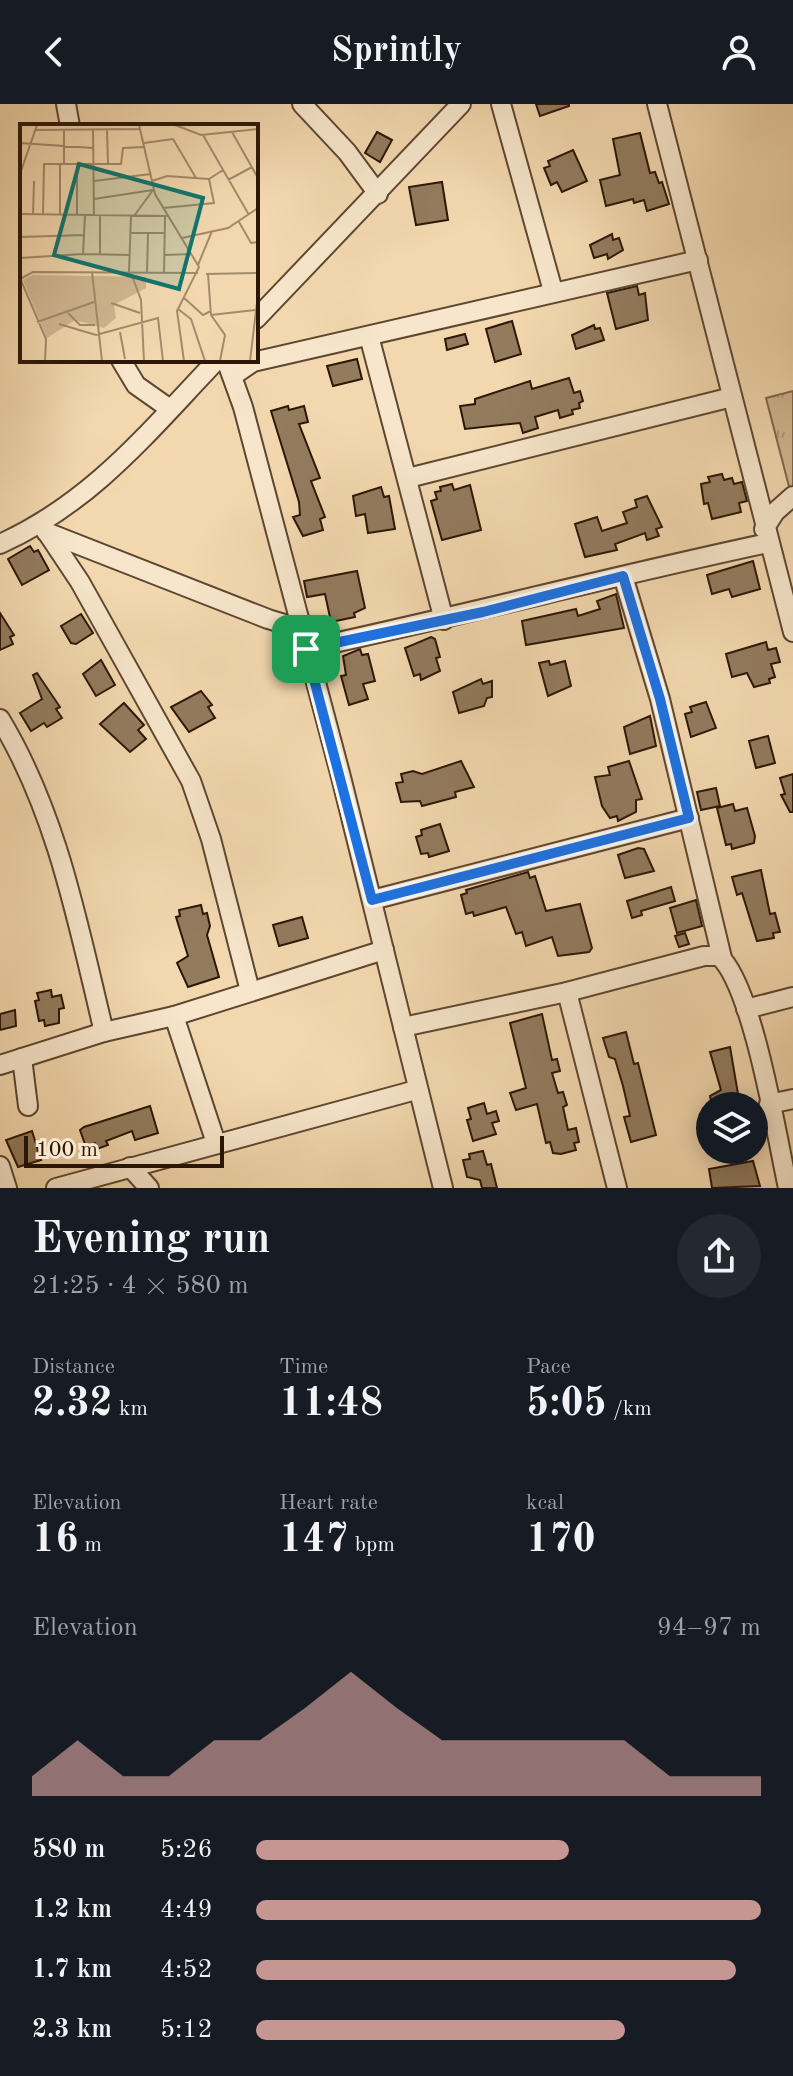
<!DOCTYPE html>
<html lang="en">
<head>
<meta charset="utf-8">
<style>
	:root { --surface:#171b24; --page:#242831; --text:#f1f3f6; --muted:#9ea1a6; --accent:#c59692 }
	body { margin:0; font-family:"Old Standard TT",serif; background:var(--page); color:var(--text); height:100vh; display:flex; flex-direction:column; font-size:30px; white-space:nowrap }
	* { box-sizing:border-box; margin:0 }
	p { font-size:26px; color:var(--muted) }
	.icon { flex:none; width:44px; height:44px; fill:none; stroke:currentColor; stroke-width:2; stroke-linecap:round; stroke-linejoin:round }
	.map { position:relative; height:1084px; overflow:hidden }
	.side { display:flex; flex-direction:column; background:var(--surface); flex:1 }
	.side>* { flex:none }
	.buttons { position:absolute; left:696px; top:988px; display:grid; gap:16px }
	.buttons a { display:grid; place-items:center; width:72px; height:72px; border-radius:50%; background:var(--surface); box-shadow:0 4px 20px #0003; font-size:40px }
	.scale { position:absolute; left:24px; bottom:20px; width:200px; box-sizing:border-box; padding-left:8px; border:4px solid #2c1706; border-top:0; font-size:22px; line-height:28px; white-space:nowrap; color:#2c1706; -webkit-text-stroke:6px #f7e6cb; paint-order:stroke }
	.pin { position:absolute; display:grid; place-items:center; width:68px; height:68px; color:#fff; margin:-34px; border-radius:16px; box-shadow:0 4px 12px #0006 }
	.round { display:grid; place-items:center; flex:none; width:84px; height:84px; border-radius:42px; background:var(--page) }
	.headline { display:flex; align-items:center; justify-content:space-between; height:136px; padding:0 32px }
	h1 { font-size:44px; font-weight:700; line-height:60px }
	.stats { display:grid; grid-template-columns:repeat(3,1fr); gap:12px; height:136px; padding:8px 32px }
	.stats div { display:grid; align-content:center }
	.stats b { font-size:40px; font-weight:700 }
	.stats small { font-size:22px; font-weight:400 }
	.stats p { font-size:22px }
	.chart { height:224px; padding:16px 32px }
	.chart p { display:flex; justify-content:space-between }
	.chart svg { width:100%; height:144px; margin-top:8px; fill:var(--accent); opacity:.7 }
	ul { padding:0 32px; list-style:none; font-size:26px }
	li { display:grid; grid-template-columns:128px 96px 1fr; align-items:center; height:60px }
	li i { height:20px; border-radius:10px; background:var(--accent) }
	header { display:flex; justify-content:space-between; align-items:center; height:104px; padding:0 32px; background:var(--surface); font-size:36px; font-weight:700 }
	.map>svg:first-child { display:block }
	.grass { fill:url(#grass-tufts); stroke:#7e674c; stroke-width:2 }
	.building { fill:#937b5e; stroke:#2c1706; stroke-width:2 }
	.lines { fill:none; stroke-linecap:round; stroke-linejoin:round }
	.minor-casing { stroke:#5e4730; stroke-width:22 }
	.minor { stroke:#f7e6cb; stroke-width:18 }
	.route-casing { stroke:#fff; stroke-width:16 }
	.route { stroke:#1a73e8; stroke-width:10 }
	.inset-road { fill:none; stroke:#a38b6b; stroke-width:2 }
	.view { fill:#0f766e; fill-opacity:0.15; stroke:#0f766e; stroke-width:4 }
	.inset-edge { fill:none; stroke:#2c1706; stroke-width:4 }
</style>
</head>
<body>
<header><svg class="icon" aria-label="back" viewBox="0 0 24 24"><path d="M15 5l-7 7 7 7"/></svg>Sprintly<svg class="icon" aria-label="person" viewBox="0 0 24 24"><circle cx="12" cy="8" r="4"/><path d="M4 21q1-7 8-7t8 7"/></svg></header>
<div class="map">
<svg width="793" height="1084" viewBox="0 0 793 1084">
	<defs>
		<pattern id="grass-tufts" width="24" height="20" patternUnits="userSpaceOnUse" patternTransform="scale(2)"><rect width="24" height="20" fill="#d1b792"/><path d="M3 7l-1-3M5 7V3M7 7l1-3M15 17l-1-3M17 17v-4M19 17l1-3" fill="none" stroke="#b49d7c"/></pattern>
	</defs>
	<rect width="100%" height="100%" fill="#f3d8af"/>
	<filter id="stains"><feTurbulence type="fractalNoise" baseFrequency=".0025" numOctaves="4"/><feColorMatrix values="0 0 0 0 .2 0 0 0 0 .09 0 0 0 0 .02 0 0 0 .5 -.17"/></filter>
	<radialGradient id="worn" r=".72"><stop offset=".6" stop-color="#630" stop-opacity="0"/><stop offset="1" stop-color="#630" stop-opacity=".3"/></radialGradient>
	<path class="grass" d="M793,287v111l-27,-104z"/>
	<g class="building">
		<path d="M536,0h33v2l-29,10z"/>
		<path d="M377,28l15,8 -12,22 -15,-9z"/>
		<path d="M640,29l10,40 5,-1 4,11 3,-1 7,22 -22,7 -3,-11 -10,3 -1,-4 -27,7 -6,-26 20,-5 -7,-36z"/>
		<path d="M573,46l14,31 -25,11 -5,-10 -6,3 -7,-17 6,-2 -2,-5z"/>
		<path d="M442,78l6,38 -32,5 -7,-38z"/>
		<path d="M612,130l1,6 6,-2 4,12 -15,9 -1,-5 -13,4 -4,-13z"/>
		<path d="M637,182l2,9 6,-2 3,27 -32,9 -9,-36z"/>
		<path d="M512,217l9,33 -26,8 -9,-33z"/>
		<path d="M594,221l1,4 5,-1 4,12 -28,9 -4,-14z"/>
		<path d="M465,230l3,10 -21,6 -2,-11z"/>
		<path d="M357,255l5,20 -29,7 -6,-20z"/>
		<path d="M569,274l5,15 6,-2 3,10 -4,2 1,5 -8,2 1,4 -13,4 -2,-8 -23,7 3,11 -15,5 -3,-10 -55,6 -5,-23 15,-2v-5l55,-18 2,8z"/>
		<path d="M288,302l1,4 15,-4 4,16 -9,2 21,54 -9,3 14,36 -5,2 3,11 -20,6 -10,-19 7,-2 -1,-13 -28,-91z"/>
		<path d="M722,370l2,6 8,-2 2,6 8,-2 5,19 -8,2 2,9 -29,7 -4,-16 -4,1 -3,-20 9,-2 -2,-5z"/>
		<path d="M452,380l2,6 16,-5 11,45 -39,10 -11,-39 6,-2 -2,-7 6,-1 -1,-4z"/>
		<path d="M381,383l3,10 5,-1 6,33 -27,4 -3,-19 -9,2 -3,-20z"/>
		<path d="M647,392l15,31 -6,2 3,7 -12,4 -2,-7 -30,11 2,6 -32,7 -10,-33 22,-7 5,14 25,-8 -4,-11 14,-5 -2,-7z"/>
		<path d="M30,442l4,6 4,-2 11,20 -27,15 -14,-26z"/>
		<path d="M753,457l7,28 -28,8 -3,-8 -17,5 -5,-19z"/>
		<path d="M357,467l8,37 -11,5 1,4 -24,5 -6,-28 -18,3 -3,-16z"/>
		<path d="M616,490l8,34 -98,17 -4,-24 54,-12 2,7 22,-7 -3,-8z"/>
		<path d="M0,509l14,22 -4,2 3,7 -13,6z"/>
		<path d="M81,510l12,19 -17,11 -5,-1 -10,-17z"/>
		<path d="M431,533l4,2 5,18 -4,1 4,13 -19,9 -1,-6 -6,2 -9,-28z"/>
		<path d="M766,538l2,8 8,-2 4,14 -9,2 4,13 -6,2 1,4 -16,4 -7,-14 -15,4 -6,-23z"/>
		<path d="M360,545l2,6 6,-1 7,27 -12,3 5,15 -19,6 -8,-29 5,-1 -3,-19z"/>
		<path d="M101,556l14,25 -19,11 -13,-22z"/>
		<path d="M549,557l1,4 15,-4 6,25 -23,10 -9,-33z"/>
		<path d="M37,569l23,34 -4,2 6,9 -15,9 -3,-4 -13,8 -11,-18 22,-14 -9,-24z"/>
		<path d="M481,575l2,5 9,-3v16l-5,1 -3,8 -25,7 -6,-21z"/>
		<path d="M201,587l11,14 -4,2 7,11 -26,14 -18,-25z"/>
		<path d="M706,598l10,26 -25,9 -6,-23 7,-2 -2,-5z"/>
		<path d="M124,599l20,22 -6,5 8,9 -16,13 -30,-28z"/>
		<path d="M650,612l6,30 -26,8 -6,-27z"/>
		<path d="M768,632l7,27 -19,5 -7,-27z"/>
		<path d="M461,657l13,26 -19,5 1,5 -34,9 -2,-5 -19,1 -5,-19 7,-1 -2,-8 12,-3 9,3z"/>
		<path d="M629,657l13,38 -6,1v12l-18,9 -1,-5 -7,2 -8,-12 -7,-29 15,-2 -2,-8z"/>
		<path d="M793,670v38h-3l-9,-17 4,-1 -5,-16z"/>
		<path d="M716,684l4,18 -19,4 -4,-18z"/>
		<path d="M733,700l2,7 12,-3 8,28 -1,7 -22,6 -1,-5 -5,1 -9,-37z"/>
		<path d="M440,720l9,27 -20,6 -1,-4 -7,1 -5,-17 6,-2 -1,-5z"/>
		<path d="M638,744l6,1 10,22 -29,7 -7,-23z"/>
		<path d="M761,766l9,44 5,-1 5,19 -7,1 1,5 -17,3 -15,-48 -5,2 -5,-18z"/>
		<path d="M528,768l2,6 5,-2 11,35 34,-7 12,44 -3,4 -31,4 -6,-19 -26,9 -4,-14 -6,2 -10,-27 -32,9 -1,-4 -7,2 -5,-19 6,-2 -1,-3z"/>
		<path d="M671,783l4,14 -34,10 1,4 -10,3 -5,-17z"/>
		<path d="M696,796l6,26 -25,7 -7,-25z"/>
		<path d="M201,801l2,9 4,-1 3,13 -3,9 12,42 -31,10 -11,-24 11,-7 -12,-39 4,-1 -1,-6z"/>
		<path d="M302,813l6,21 -29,8 -6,-21z"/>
		<path d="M685,829l4,11 -10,3 -4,-11z"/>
		<path d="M51,886l1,7 9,-2 3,13 -5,1v14l-14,3 -1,-6 -5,1 -4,-20 4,-1 -2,-7z"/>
		<path d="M15,906l1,16 -16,4v-16z"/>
		<path d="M542,910l10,46 5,-1 3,12 -8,2 6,20 5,-1 4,13 -4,2 5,23 8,-2 3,14 -5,1 2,7 -15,4 -8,-1 -3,-11 -4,1 -9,-39 -21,6 -6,-17 16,-5 -16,-65z"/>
		<path d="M626,928l8,32 4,-1 18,72 -25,7 -7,-25 6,-1 -7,-30 -8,-27 -6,-2 -6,-19z"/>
		<path d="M730,943l8,47 6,12h-32l-2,-10 11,-6 -11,-38z"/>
		<path d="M484,999l3,11 9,-3 3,10 -7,2 4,11 -23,7 -6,-21 4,-1 -3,-11z"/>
		<path d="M150,1002l8,27 -23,7 -3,-9 -26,10 2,4 -11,4 -2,-6 -9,4 -6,-17 4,-3z"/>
		<path d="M32,1027l9,29 -23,7 -12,-27z"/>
		<path d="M483,1047l4,14 4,-1 6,24h-15l-2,-8 -13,-3 -4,-17 7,-1 -1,-5z"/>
		<path d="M753,1057l7,25 -48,2 -3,-19z"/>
	</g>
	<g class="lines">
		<g class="minor-casing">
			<g id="minor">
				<path d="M66,0l4,22"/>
				<path d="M302,0l45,48 31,42"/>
				<path d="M501,0l52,187"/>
				<path d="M657,0l136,528"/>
				<path d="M256,215l205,-215"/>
				<path d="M369,232l75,284"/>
				<path d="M121,256l15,25 34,24"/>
				<path d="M226,256l17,47 98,370 102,411"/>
				<path d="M234,271l19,-13 445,-102"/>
				<path d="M408,374l324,-81"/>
				<path d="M764,425l11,-17 18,-16"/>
				<path d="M46,428l222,87 33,10"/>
				<path d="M48,430l32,48 111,199 20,58 39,152"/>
				<path d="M0,440c93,-42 148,-112 217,-184"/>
				<path d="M623,472l37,123 62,259"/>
				<path d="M306,545c155,-33 307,-73 462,-106"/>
				<path d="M0,615c58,96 78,206 104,313"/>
				<path d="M372,796l317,-82"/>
				<path d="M567,888l50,196"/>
				<path d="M746,905l47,-12"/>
				<path d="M174,912l42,127"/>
				<path d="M403,923l164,-35 137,-36h15c34,30 58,182 69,232"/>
				<path d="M22,954l6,48"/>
				<path d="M0,961l104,-33 70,-16 210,-66"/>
				<path d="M769,1000l24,-5"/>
				<path d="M0,1062l7,22"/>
				<path d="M130,1063l19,21"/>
				<path d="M56,1084l360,-98"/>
			</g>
		</g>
		<use href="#minor" class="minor"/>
	</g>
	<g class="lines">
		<g class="route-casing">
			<path id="route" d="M623,472l37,123 29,119 -317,82 -66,-251 177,-37z"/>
		</g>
		<use href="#route" class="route"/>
	</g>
	<g transform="translate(20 20)">
		<rect width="238" height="238" fill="#f3d8af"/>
		<path d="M13,151l113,2v11l-32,17 2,13 -12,10 -29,-8 -28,18 -24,-58z" fill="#d1b792"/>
		<path class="inset-road" d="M119,1l16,69 44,73 -22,44 7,50M155,1l26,10 57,-6M15,6l105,-1M73,6l1,86M87,6l1,34M212,8l26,46M183,11l46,80M0,19l73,5M124,19l29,-4 23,39M44,40v-35M40,41v50M57,41v50M0,50l17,-49M208,56l24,-13M74,57l57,-7M132,57l15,-5 42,3 14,-9M74,75l59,-9M143,84l51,-5 -5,-24M0,90l148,2M13,91l1,-34M23,91l1,-51h77l2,-16 21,-1M114,92l19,-26M219,98l12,21 7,-1M110,109h35M0,113l64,-2M162,114l46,-10 30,-20M63,130l47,1M80,131v-39M145,131l27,-1M0,134l63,-4 2,-39M178,141l14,-34M72,148l10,89M109,148l2,-56M111,149l10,27 3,61M127,149l1,-40M144,149l1,-57M186,150l52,-1M188,150l3,41 14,20 -5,26M0,154l26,61 -1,22M0,155l13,-7 165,1M163,173l20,18 8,-4M91,179l29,10M158,185l13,10 14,42M48,189l12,12h15M191,191l44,-5M17,198l57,-20M39,200l37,11 62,-17 5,43M100,208l5,27M230,237l8,-67"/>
		<path class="view" d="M59,40l124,34 -24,91 -125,-34z"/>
		<rect width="238" height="238" class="inset-edge"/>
	</g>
	<rect width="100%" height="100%" filter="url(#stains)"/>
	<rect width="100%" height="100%" fill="url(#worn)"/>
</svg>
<div class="buttons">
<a><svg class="icon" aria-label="layers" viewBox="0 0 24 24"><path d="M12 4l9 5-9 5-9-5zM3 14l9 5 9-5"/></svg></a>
</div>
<div class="scale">100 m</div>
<div class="pin" style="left:306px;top:545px;background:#1e9e55"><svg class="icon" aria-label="arrive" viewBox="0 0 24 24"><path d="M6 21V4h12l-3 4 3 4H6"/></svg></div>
</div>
<section class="side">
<div class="headline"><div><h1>Evening run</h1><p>21:25 · 4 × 580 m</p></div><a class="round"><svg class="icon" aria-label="share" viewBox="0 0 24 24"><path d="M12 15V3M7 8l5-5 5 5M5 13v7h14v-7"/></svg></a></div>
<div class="stats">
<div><p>Distance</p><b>2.32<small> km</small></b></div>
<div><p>Time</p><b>11:48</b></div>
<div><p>Pace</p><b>5:05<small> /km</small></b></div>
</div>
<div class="stats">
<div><p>Elevation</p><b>16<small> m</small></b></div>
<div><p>Heart rate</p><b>147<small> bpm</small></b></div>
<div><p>kcal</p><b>170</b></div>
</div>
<div class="chart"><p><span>Elevation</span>94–97 m</p>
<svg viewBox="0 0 160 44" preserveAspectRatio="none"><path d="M0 44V38L10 27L20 38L30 38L40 27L50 27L60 17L70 6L80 17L90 27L100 27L110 27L120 27L130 27L140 38L150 38L160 38V44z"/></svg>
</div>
<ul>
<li><b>580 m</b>5:26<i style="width:62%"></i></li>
<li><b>1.2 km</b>4:49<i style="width:100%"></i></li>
<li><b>1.7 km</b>4:52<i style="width:95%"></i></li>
<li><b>2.3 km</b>5:12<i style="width:73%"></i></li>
</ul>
</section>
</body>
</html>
